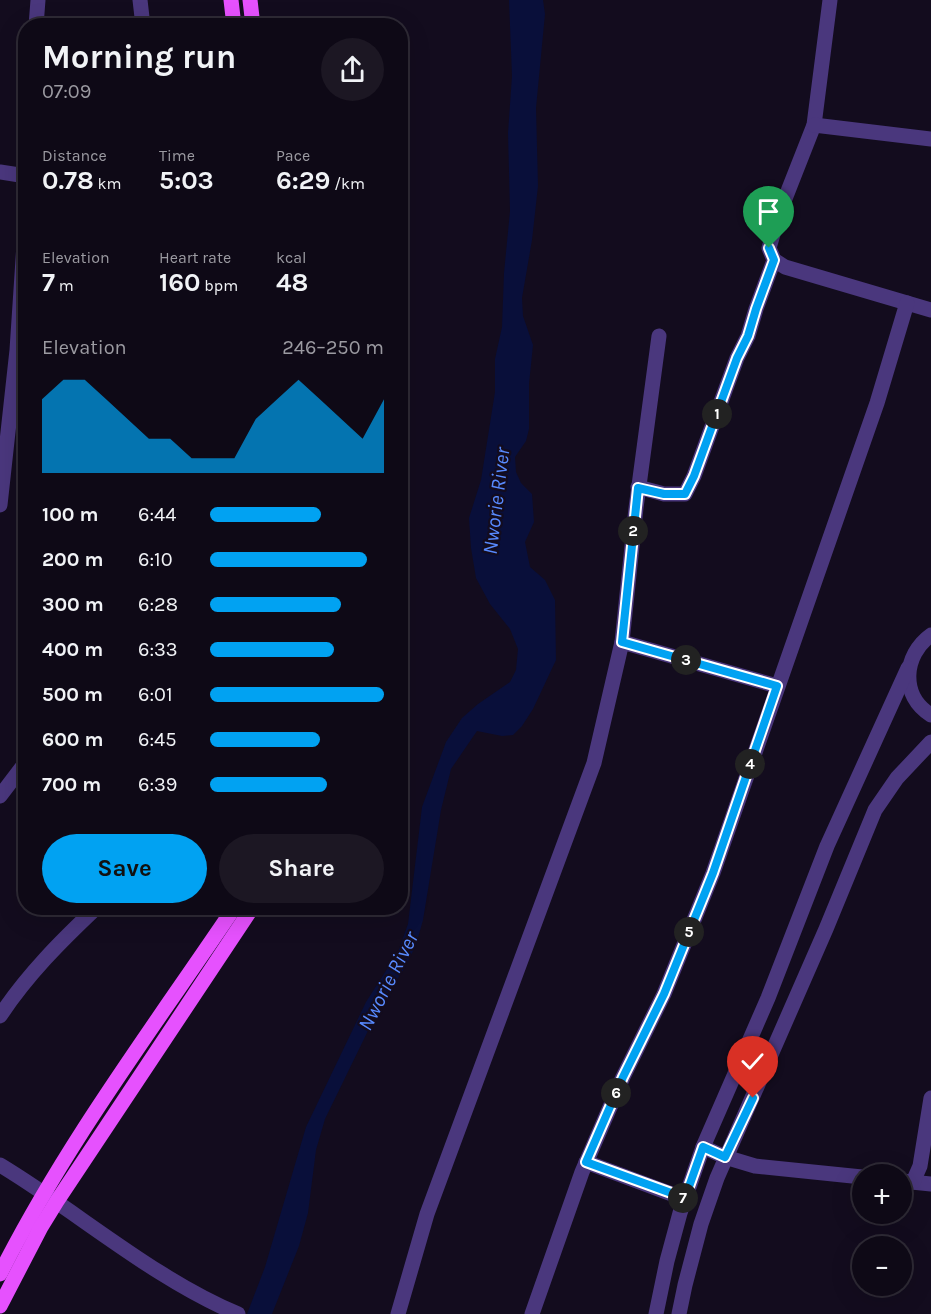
<!DOCTYPE html>
<html lang="en">
<head>
<meta charset="utf-8">
<style>
	:root { --surface:#0e0916; --page:#1c1723; --text:#f1f3f6; --muted:#9b9aa1; --line:#2e2a35; --accent:#01a2f2 }
	body { margin:0; font-family:Karla,sans-serif; background:var(--page); color:var(--text); height:100vh; display:flex; flex-direction:column; font-size:22px; white-space:nowrap }
	* { box-sizing:border-box; margin:0 }
	p { font-size:20px; color:var(--muted) }
	.icon { flex:none; width:33px; height:33px; fill:none; stroke:currentColor; stroke-width:2; stroke-linecap:round; stroke-linejoin:round }
	.map { position:relative; flex:1; overflow:hidden }
	.sheet { position:absolute; left:18px; top:18px; width:390px; height:897px; display:flex; flex-direction:column; background:var(--surface); border-radius:24px; box-shadow:0 6px 24px #0002,0 0 0 2px var(--line) }
	.sheet>* { flex:none }
	.tools { position:absolute; left:852px; top:1164px; display:grid; gap:12px }
	.tools a { display:grid; place-items:center; width:60px; height:60px; border-radius:50%; background:var(--surface); box-shadow:0 6px 24px #0002,0 0 0 2px var(--line); font-size:30px }
	.pin { position:absolute; display:grid; place-items:center; width:51px; height:51px; color:#fff; margin:-62px -26px; border-radius:50% 50% 50% 0; rotate:-45deg; box-shadow:0 0 6px #0007 }
	.pin .icon { rotate:45deg }
	.km { position:absolute; width:30px; height:30px; margin:-15px; border-radius:50%; background:#222; color:#fff; font-size:16px; line-height:30px; text-align:center }
	.round { display:grid; place-items:center; flex:none; width:63px; height:63px; border-radius:32px; background:var(--page) }
	.head { display:flex; align-items:center; justify-content:space-between; height:102px; padding:0 24px }
	h1 { font-size:33px; font-weight:700; line-height:45px }
	.stats { display:grid; grid-template-columns:repeat(3,1fr); gap:9px; height:102px; padding:6px 24px }
	.stats div { display:grid; align-content:center }
	.stats b { font-size:26px; font-weight:700 }
	.stats small { font-size:16px; font-weight:400 }
	.stats p { font-size:16px }
	.chart { height:168px; padding:12px 24px }
	.chart p { display:flex; justify-content:space-between }
	.chart svg { width:100%; height:108px; margin-top:6px; fill:var(--accent); opacity:.7 }
	.primary-button { display:flex; gap:12px; margin-top:auto; padding:12px 24px }
	.primary-button a { flex:1; height:69px; border-radius:36px; background:var(--accent); color:#111; font-size:24px; font-weight:700; line-height:69px; text-align:center }
	.primary-button a+a { background:var(--page); color:var(--text) }
	ul { padding:0 24px; list-style:none; font-size:20px }
	li { display:grid; grid-template-columns:96px 72px 1fr; align-items:center; height:45px }
	li i { height:15px; border-radius:8px; background:var(--accent) }
	.map>svg:first-child { display:block }
	.water { fill:#090f3a }
	.lines { fill:none; stroke-linecap:round; stroke-linejoin:round }
	.minor { stroke:#4a377d; stroke-width:15 }
	.major { stroke:#e651fe; stroke-width:15 }
	.route-casing { stroke:#fff; stroke-width:12 }
	.route { stroke:#01a2f2; stroke-width:8 }
	.labels { text-anchor:middle; stroke-width:4.5; stroke-linejoin:round; paint-order:stroke }
	.water-label { font-size:21px; font-style:italic; fill:#588afe; stroke:#130c1e }
</style>
</head>
<body>
<div class="map">
<svg width="931" height="1314" viewBox="0 0 931 1314">
	<rect width="100%" height="100%" fill="#130c1e"/>
	<path class="water" d="M509,0h34l2,14 -9,94 2,78 -6,54 -10,58 1,18 10,29 -4,39v45l-3,12 -11,16 1,15 5,11 11,11 2,28 -9,20 5,25 15,13 10,20 1,60 -23,49 -11,17 -9,9 -11,1 -25,-5 -26,38 -10,41 -18,110 -7,25 -12,24 -21,31 -58,119 -9,31 -8,63 -9,33 -27,68h-25l18,-47 41,-140 60,-125 32,-50 10,-28 14,-117 24,-65 16,-24 16,-14 32,-22 6,-12 2,-21 -8,-20 -20,-25 -14,-26 -5,-30 -2,-30 12,-38 14,-88v-33l7,-32 2,-54 6,-62 -2,-78 4,-57z"/>
	<g class="lines">
		<g class="minor">
			<path d="M140,0l3,26"/>
			<path d="M830,0l-16,125 -35,89 -10,34 5,12 11,7 146,43"/>
			<path d="M36,26l2,-26"/>
			<path d="M814,125l117,14"/>
			<path d="M0,172l26,4"/>
			<path d="M638,487l26,7h21l9,-18 43,-118 11,-22 8,-27 18,-49"/>
			<path d="M0,505l17,-155 9,-136"/>
			<path d="M931,635c-28,20 -31,61 0,80"/>
			<path d="M622,642l14,-134 23,-172"/>
			<path d="M0,796l26,-34"/>
			<path d="M0,1016c27,-41 61,-75 96,-108"/>
			<path d="M703,1147l22,10 30,9 107,11"/>
			<path d="M586,1162l99,37"/>
			<path d="M0,1165c78,47 154,114 238,149"/>
			<path d="M902,1181l29,3"/>
			<path d="M913,1182l7,-16 11,-68"/>
			<path d="M398,1314l29,-100 167,-451 28,-121 155,44"/>
			<path d="M532,1314l50,-142 41,-95 41,-83 49,-121 164,-470 30,-100"/>
			<path d="M656,1314l11,-53 13,-48 23,-66 65,-149 59,-152 81,-178"/>
			<path d="M679,1314l6,-29 16,-61 16,-46 109,-249 49,-119 22,-32 34,-36"/>
		</g>
		<g class="major">
			<path d="M231,0l3,26"/>
			<path d="M250,0l3,26"/>
			<path d="M0,1274c65,-129 153,-246 234,-366"/>
			<path d="M0,1306l41,-79 16,-26 195,-293"/>
		</g>
	</g>
	<g class="lines">
		<g class="route-casing">
			<path id="route" d="M753,1098l-28,59 -22,-10 -18,51 -99,-36 37,-85 41,-83 49,-121 64,-187 -155,-44 16,-154 26,6h21l9,-18 43,-118 11,-22 8,-27 18,-49 -5,-12"/>
		</g>
		<use href="#route" class="route"/>
	</g>
	<g class="labels">
		<g class="water-label">
			<text transform="translate(496 501) rotate(-83)" y="7">Nworie River</text>
			<text transform="translate(388 981) rotate(-63)" y="7">Nworie River</text>
		</g>
	</g>
</svg>
<div class="tools">
<a>+</a>
<a>−</a>
</div>
<div class="pin" style="left:769px;top:248px;background:#1e9e55"><svg class="icon" aria-label="arrive" viewBox="0 0 24 24"><path d="M6 21V4h12l-3 4 3 4H6"/></svg></div>
<div class="pin" style="left:753px;top:1098px;background:#d93025"><svg class="icon" aria-label="check" viewBox="0 0 24 24"><path d="M5 12l5 5 9-10"/></svg></div>
<b class="km" style="left:717px;top:414px">1</b>
<b class="km" style="left:633px;top:531px">2</b>
<b class="km" style="left:686px;top:660px">3</b>
<b class="km" style="left:750px;top:764px">4</b>
<b class="km" style="left:689px;top:932px">5</b>
<b class="km" style="left:616px;top:1093px">6</b>
<b class="km" style="left:683px;top:1198px">7</b>
<section class="sheet">
<div class="head"><div><h1>Morning run</h1><p>07:09</p></div><a class="round"><svg class="icon" aria-label="share" viewBox="0 0 24 24"><path d="M12 15V3M7 8l5-5 5 5M5 13v7h14v-7"/></svg></a></div>
<div class="stats">
<div><p>Distance</p><b>0.78<small> km</small></b></div>
<div><p>Time</p><b>5:03</b></div>
<div><p>Pace</p><b>6:29<small> /km</small></b></div>
</div>
<div class="stats">
<div><p>Elevation</p><b>7<small> m</small></b></div>
<div><p>Heart rate</p><b>160<small> bpm</small></b></div>
<div><p>kcal</p><b>48</b></div>
</div>
<div class="chart"><p><span>Elevation</span>246–250 m</p>
<svg viewBox="0 0 160 44" preserveAspectRatio="none"><path d="M0 44V14L10 6L20 6L30 14L40 22L50 30L60 30L70 38L80 38L90 38L100 22L110 14L120 6L130 14L140 22L150 30L160 14V44z"/></svg>
</div>
<ul>
<li><b>100 m</b>6:44<i style="width:64%"></i></li>
<li><b>200 m</b>6:10<i style="width:90%"></i></li>
<li><b>300 m</b>6:28<i style="width:75%"></i></li>
<li><b>400 m</b>6:33<i style="width:71%"></i></li>
<li><b>500 m</b>6:01<i style="width:100%"></i></li>
<li><b>600 m</b>6:45<i style="width:63%"></i></li>
<li><b>700 m</b>6:39<i style="width:67%"></i></li>
</ul>
<div class="primary-button"><a>Save</a><a>Share</a></div>
</section>
</div>
</body>
</html>
